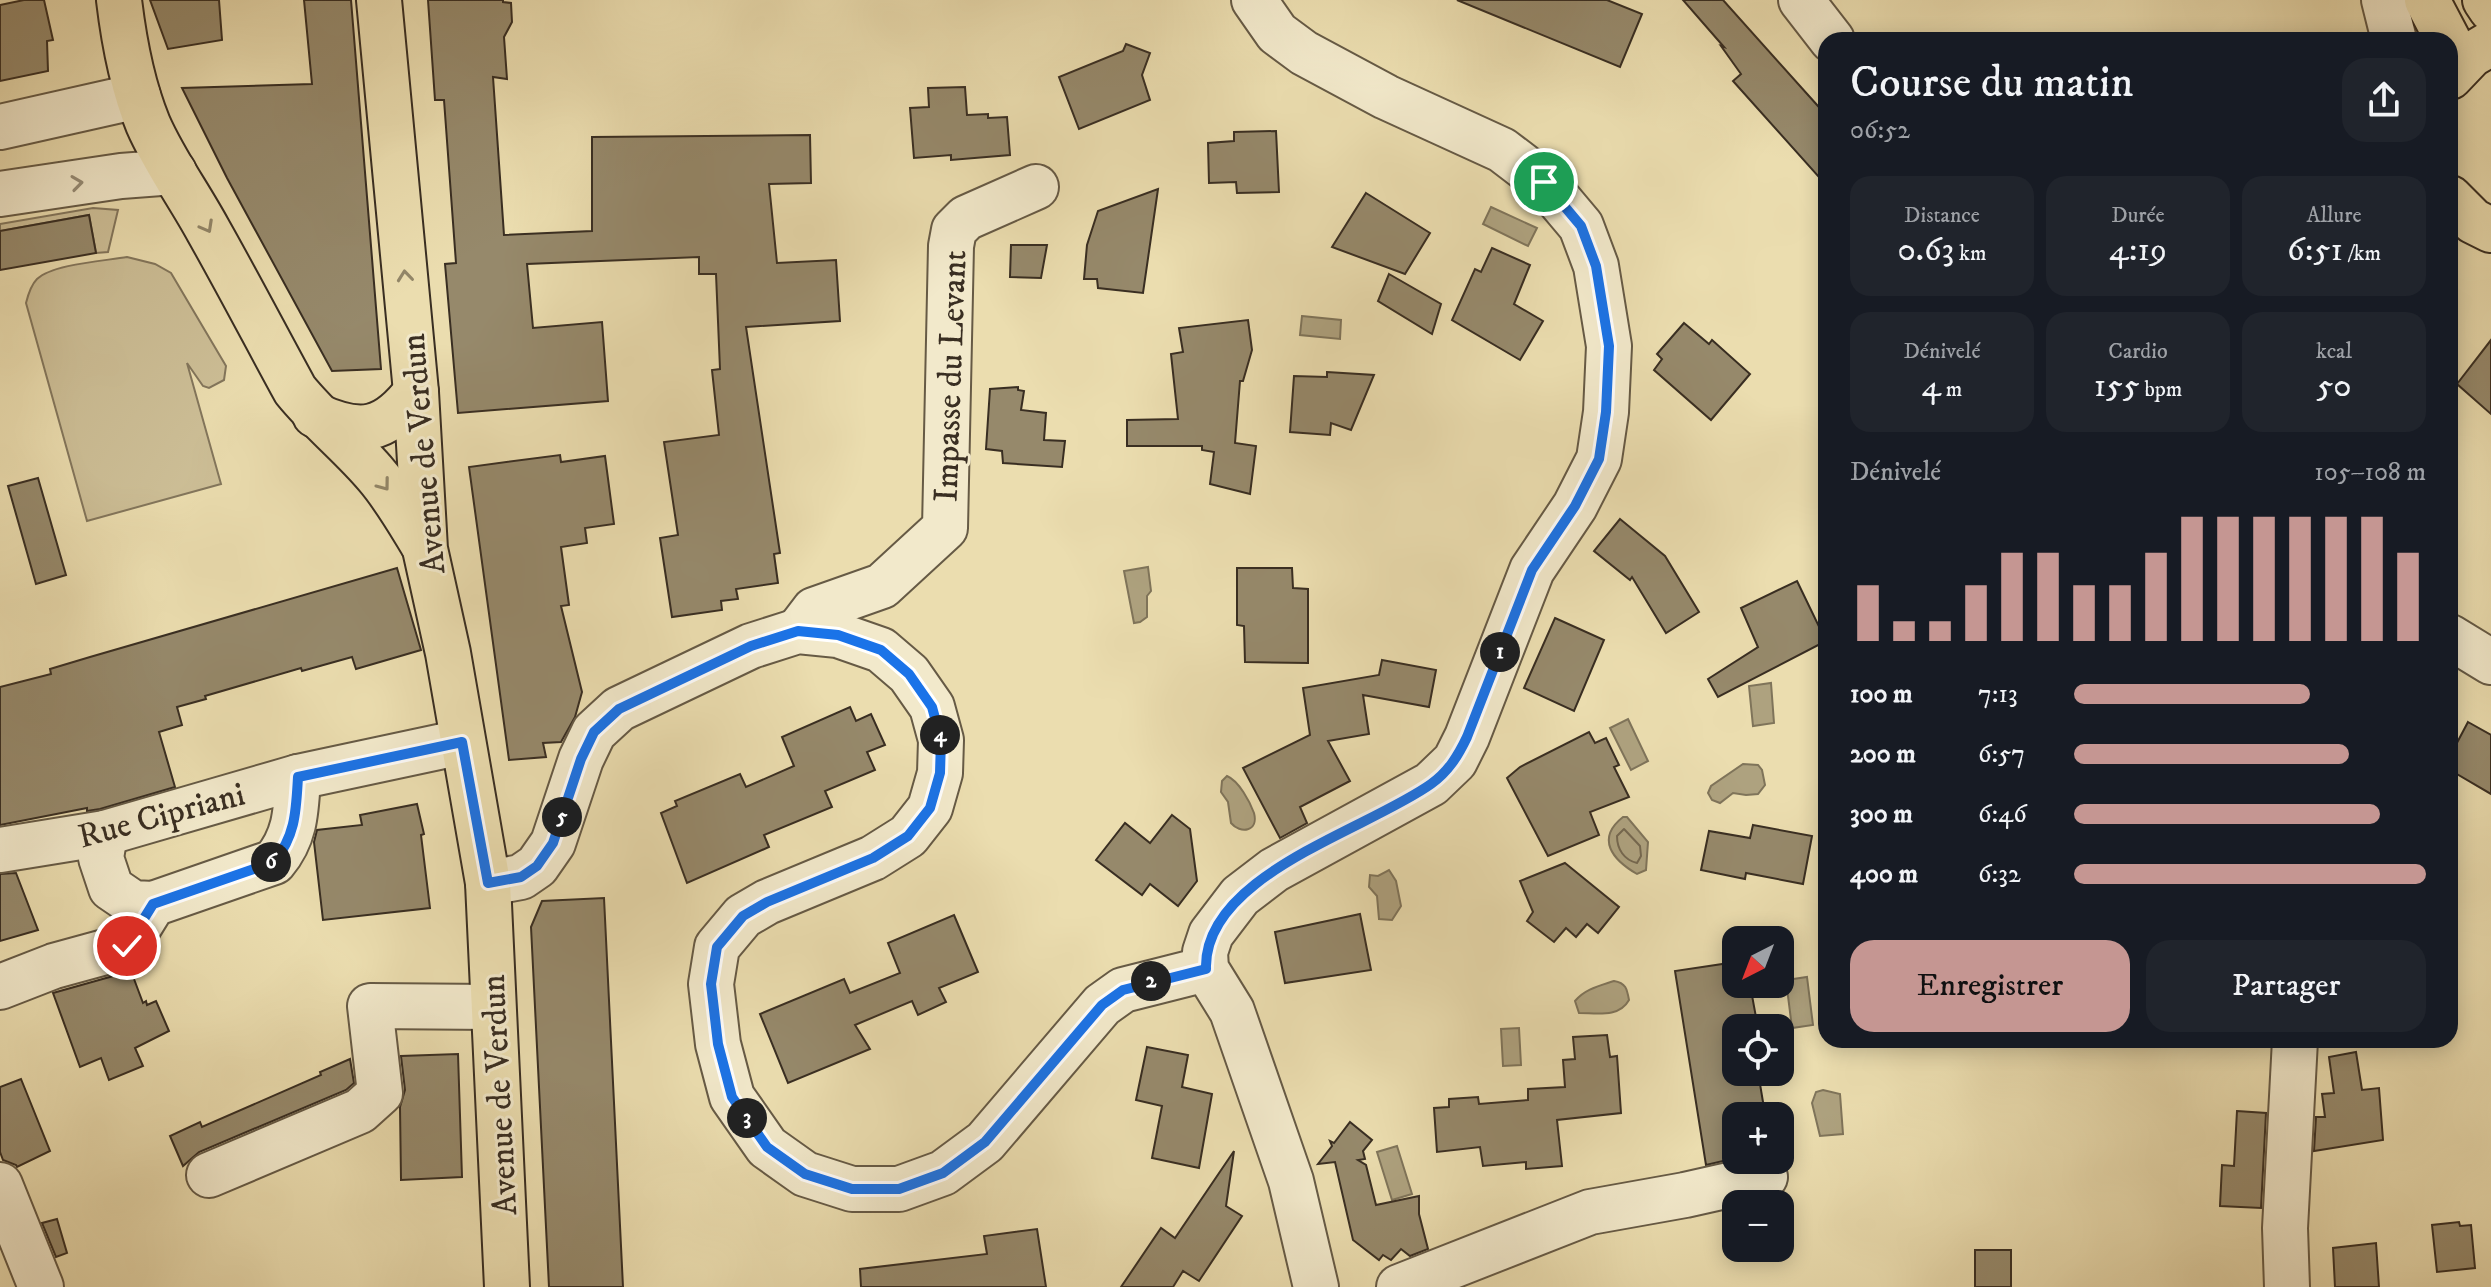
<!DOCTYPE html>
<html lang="fr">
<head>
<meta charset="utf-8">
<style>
	:root { --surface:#171b24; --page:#20242c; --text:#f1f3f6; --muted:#9ea1a6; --accent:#c59692 }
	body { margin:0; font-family:"IM FELL DW Pica",serif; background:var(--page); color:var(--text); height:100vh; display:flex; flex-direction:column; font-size:30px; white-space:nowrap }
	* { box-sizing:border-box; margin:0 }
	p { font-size:26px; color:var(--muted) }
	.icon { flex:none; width:44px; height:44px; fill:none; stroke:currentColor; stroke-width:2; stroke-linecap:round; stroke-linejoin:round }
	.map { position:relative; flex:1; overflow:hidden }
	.sheet { position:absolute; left:1818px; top:32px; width:640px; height:1016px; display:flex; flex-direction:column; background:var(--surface); border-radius:24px; box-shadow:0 4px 20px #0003 }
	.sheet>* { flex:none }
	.needle { width:52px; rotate:222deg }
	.controls { position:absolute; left:1722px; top:926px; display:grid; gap:16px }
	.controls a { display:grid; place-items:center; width:72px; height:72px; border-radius:16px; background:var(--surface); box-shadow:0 4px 20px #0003; font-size:40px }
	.pin { position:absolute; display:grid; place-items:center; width:68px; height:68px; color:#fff; margin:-34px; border:4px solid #fff; border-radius:50%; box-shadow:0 2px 8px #0007 }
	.km { position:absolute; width:40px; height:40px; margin:-20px; border-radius:50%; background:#222; color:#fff; font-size:22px; line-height:40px; text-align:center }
	.round { display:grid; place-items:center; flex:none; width:84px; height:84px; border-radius:24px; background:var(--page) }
	.overview { display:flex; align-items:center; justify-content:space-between; height:136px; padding:0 32px }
	h1 { font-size:44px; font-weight:600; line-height:60px }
	.stats { display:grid; grid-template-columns:repeat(3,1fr); gap:12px; height:136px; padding:8px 32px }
	.stats div { display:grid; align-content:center; border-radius:20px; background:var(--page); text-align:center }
	.stats b { font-size:34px; font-weight:600 }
	.stats small { font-size:22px; font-weight:400 }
	.stats p { font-size:22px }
	.chart { height:224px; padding:16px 32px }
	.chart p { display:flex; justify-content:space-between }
	.chart svg { width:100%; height:144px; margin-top:8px; stroke:var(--accent); stroke-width:6 }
	.primary-button { display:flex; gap:16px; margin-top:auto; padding:16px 32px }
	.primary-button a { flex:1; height:92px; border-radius:24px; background:var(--accent); color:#111; font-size:32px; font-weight:600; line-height:92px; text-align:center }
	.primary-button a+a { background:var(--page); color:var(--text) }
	ul { padding:0 32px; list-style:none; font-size:26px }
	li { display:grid; grid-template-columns:128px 96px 1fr; align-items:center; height:60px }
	li i { height:20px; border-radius:10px; background:var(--accent) }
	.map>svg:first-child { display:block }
	.green { fill:#cdbf97; stroke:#83765c; stroke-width:2 }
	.water { fill:#aea27f; stroke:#7f745a; stroke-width:2 }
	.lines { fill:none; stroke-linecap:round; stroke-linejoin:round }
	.shore { stroke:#746850; stroke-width:2 }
	.building { fill:#96896b; stroke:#392e22; stroke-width:2 }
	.minor-casing { stroke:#665a45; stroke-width:48 }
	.major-casing { stroke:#392e22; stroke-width:48 }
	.highway-casing { stroke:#392e22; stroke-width:48 }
	.minor { stroke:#f2e9cb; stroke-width:44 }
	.major { stroke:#ebddaf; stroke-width:44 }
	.highway { stroke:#ebddaf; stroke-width:44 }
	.oneway { stroke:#968c76 }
	.oneway2 { stroke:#928668 }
	.route-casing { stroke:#fff; stroke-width:16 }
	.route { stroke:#1a73e8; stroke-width:10 }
	.labels { text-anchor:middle; stroke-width:6; stroke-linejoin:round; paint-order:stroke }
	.street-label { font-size:34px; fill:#392e22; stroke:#f2e9cb }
</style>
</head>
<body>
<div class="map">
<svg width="2491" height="1287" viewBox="0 0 2491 1287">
	<rect width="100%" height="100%" fill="#ebddaf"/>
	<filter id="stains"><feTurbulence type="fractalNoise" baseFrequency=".0025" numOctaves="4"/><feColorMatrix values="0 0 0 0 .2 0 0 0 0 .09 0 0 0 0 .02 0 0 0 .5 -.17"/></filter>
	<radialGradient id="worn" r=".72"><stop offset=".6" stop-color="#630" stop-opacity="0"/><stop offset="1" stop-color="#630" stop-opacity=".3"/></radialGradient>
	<g class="green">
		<path d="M93,208l25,2 -10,42 -12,1 -7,-38 -89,16v-7z"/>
		<path d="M127,257l28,7 16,9 55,93 -2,14 -15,8 -6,-2 -16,-23 34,121 -134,37 -61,-218c2,-8 5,-18 11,-24 16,-15 67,-18 90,-22z"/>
	</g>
	<g class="water">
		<path d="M1491,207l46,21 -9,18 -45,-22z"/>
		<path d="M1302,316l39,4 -1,19 -40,-4z"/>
		<path d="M1148,567l3,24 -4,5v21l-7,5 -6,1 -10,-52z"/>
		<path d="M1771,683l3,40 -21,3 -4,-40z"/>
		<path d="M1628,719l20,42 -17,9 -21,-42z"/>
		<path d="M1743,764l15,1 4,5 3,15 -7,9 -12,1 -13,-2 -13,10 -8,-3 -4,-7 3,-7z"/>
		<path d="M1227,776c12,5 23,26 27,37 5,19 -14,21 -23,10l-3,-21 -7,-10 1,-11z"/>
		<path d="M1623,817h4l21,25 -2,28 -9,4c-24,-14 -42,-35 -14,-57z"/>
		<path d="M1389,870l7,11 5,25 -9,14 -13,-1 -2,-23 -8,-9 1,-12 8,1z"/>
		<path d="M1807,977l6,48 -21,3 -6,-48z"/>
		<path d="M1614,981c12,2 13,8 15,19 -10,18 -32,13 -50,13l-4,-12c10,-12 24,-15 39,-20z"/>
		<path d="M1519,1028l2,37 -18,1 -2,-37z"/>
		<path d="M1823,1090l17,4 3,40 -23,2 -8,-33 4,-11z"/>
		<path d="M1397,1146l15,48 -20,6 -15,-48z"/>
	</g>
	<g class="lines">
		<path class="shore" d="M1624,829l16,17 1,10 -4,7c-13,-3 -20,-14 -20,-27z"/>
	</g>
	<g class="building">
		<path d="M24,0h20l9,40 -6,1 1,30 -48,10v-76z"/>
		<path d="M150,0h69l3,40 -54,9z"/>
		<path d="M304,0h47l30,369 -49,2 -105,-193 -45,-90 130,-4z"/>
		<path d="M428,0h75v2l8,1 1,19 -8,15 3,42 -14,-2 11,158 88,-4v-94l218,-2 1,48 -42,1 8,79 59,-3 4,61 -94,6 34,226 -6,1 4,29 -42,6 2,10 -17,2 1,9 -50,7 -12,-79 18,-3 -14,-93 55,-7 -7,-65 8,-1 -4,-95h-17v-17l-172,7 6,64 69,-6 6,79 -150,12 -13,-149 11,-1 -12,-163h-9z"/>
		<path d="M1457,0h150l35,14 -22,53z"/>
		<path d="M1683,0h40l103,115v70l-93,-104 8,-7 -20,-28 3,1z"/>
		<path d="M1126,44l24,9 -8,22 8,25 -71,29 -20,-52 64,-26z"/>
		<path d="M965,87l2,28 21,-1v4l19,-1 3,38 -59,5v-5l-37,3 -4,-50 19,-1 -1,-19z"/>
		<path d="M1276,131l3,61 -42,1 -1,-11 -27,1 -1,-40 26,-2v-9z"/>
		<path d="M1158,189l-15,104 -45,-5 -1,-9h-13l3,-34 11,-34z"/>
		<path d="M1366,193l64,40 -25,41 -73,-27z"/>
		<path d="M89,215l7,38 -96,17v-39z"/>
		<path d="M1011,245h36l-6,33 -31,-1z"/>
		<path d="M1492,248l38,17 -16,39 29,17 -23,39 -68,-40 23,-51 6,3z"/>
		<path d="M1389,274l52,30 -9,30 -54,-33z"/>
		<path d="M1248,320l4,30 -9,31h-3l-5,62 21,3 -6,48 -40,-10 4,-32 -12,-2v-4h-75v-26l51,-1 -7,-65 12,-2 -4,-24z"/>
		<path d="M1684,323l25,21 3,-4 38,34 -39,46 -57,-50 8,-11 -5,-5z"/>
		<path d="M2491,340v74l-34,-30z"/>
		<path d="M1327,372l47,3 -23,55 -20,-7 -1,12 -40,-3 4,-56 33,1z"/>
		<path d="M1018,387v3l6,1 -3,19 25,3 -2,27 21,1 -3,26 -59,-4 -1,-12 -16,-2 4,-60z"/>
		<path d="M560,455l1,7 44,-6 9,68 -29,4 2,15 -26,4 8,58 -8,1 21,86 -7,25 -14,25 -18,1 3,14 -37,3 -40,-293z"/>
		<path d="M38,478l28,97 -30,9 -28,-98z"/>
		<path d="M1620,519l45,37 34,56 -33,21 -34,-56 -2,3 -36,-29z"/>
		<path d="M397,568l24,82 -65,19 -4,-12 -50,14 -1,-3 -96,28 1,3 -29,8 5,18 -23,7 16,55 -75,22 -13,2v-3l-87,17v-138l51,-13 -1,-5 40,-12z"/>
		<path d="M1237,568h55l1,20 15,1v74l-63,-1 -1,-36 -7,-1z"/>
		<path d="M1797,581l29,60 -108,56 -10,-18 50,-32 -17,-39z"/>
		<path d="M1555,618l49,22 -30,71 -50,-23z"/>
		<path d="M1382,660l54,10 -7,37 -66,-12 6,39 -41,7 22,40 -50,26 7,16 -27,15 -37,-70 67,-33 -7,-47 76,-13z"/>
		<path d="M850,707l6,14 15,-7 14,31 -18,7 8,18 -50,21 7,16 -68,28 5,12 -82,36 -26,-70 16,-7 -2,-5 65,-27 6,13 48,-21 -12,-29z"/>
		<path d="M2468,722l23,13v59l-41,-24v-14z"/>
		<path d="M1589,732l6,11 11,-5 13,27 -5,2 15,30 -39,15 9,23 -51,21 -41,-78 13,-11z"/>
		<path d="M417,804l7,30 -3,1 9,73 -107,12 -9,-78 3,-12 45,-5 -2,-10z"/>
		<path d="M1172,815l18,14 7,52 -19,25 -28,-22 -8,11 -46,-35 29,-37 25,20z"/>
		<path d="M1753,825l59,11 -9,48 -57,-11 -1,6 -44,-9 8,-39 41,7z"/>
		<path d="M1565,863l54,44 -21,26 -11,-9 -11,13 -10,-9 -12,14 -27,-21 6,-9 -13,-31z"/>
		<path d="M16,873l22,57 -38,11v-67z"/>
		<path d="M604,898l19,389h-74l-18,-360 11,-26z"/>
		<path d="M1360,914l11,56 -86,13 -10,-51z"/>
		<path d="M954,915l24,57 -39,16 7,14 -28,13 -6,-14 -57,24 15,24 -82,34 -28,-69 84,-35 6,14 50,-20 -12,-30z"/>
		<path d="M1736,962v22h9l1,6h5l7,38h-22v44h22l7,42h7v2h-36v42l-30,7 -31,-194z"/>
		<path d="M131,971l12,32 3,-2 1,4 9,-4 13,30 -34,17 8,18 -34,14 -8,-22 -21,9 -27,-74z"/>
		<path d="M1607,1035l3,22 7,-1 4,57 -64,7 5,46 -36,3v-7l-43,4 -3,-19 -43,5 -3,-44 15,-1v-8l29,-2 1,7 49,-4v-11l37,-2 -2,-27 12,-1 -2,-22z"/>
		<path d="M1147,1047l41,8 -6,32 30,7 -13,74 -47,-10 10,-52 -26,-6z"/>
		<path d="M2356,1052l6,38 17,-2 4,52 -69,11 2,-34h9l-3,-23 12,-1 -5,-36z"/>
		<path d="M458,1054l4,123 -61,3 -1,-73 5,-17 -4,-34z"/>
		<path d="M350,1059l4,24 -8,7 -147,62 -16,14 -13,-30 30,-14 2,5 119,-52 -1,-3z"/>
		<path d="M21,1079l29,72 -33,16 -1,-2 -13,-5 -3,-8v-65z"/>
		<path d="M2237,1111l29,2 -5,95 -41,-2 2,-41 12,1z"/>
		<path d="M1350,1122l22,18 -9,11 2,8 -7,1 8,5 10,40 43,-9v18l9,35 -18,7 -9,-7 -10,11 -8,-5 -4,5 -26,-20 -18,-78 -17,2 14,-18 -2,-5 4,2z"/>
		<path d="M1234,1151l-8,55 16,10 -43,65 -16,-10 -10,16h-52l40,-59 14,10z"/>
		<path d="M57,1219l10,34 -11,4 -14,-34z"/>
		<path d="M2459,1222l1,4 11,-1 4,43 -38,4 -5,-47z"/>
		<path d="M1037,1229l9,58h-185l-1,-18 127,-15 -3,-18z"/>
		<path d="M2376,1243l3,44h-44l-2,-39z"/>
		<rect x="1975" y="1250" width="36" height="37"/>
	</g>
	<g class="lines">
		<g class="minor-casing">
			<g id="minor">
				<path d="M1254,0l23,33 27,20 82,44 116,53 42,32 37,44 15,40 13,80 -3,66 -7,47 -24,47 -43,64 -65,167 -12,24 -24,23 -157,86 -34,26 -29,38 -6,18 1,17 26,42 59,170 25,106"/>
				<path d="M1801,0l31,40"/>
				<path d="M2384,0l10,40"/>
				<path d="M0,127l138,-31"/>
				<path d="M0,194l121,-18 53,-4"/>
				<path d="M798,631l16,-21 68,-24 63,-58 6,-282 3,-16 12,-12 70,-31"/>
				<path d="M2450,637l41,25"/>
				<path d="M105,833l-4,25 10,30 22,15 20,1"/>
				<path d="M0,850l105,-17 193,-56 164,-35"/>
				<path d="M488,883l33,-6 16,-11 16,-23 28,-84 13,-27 25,-23 132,-63 47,-15 40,4 43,15 28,24 23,33 9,33 -1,33 -10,35 -22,28 -35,22 -106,44 -24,14 -26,31 -6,37 7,60 14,53 35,50 38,27 47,15h47l44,-16 42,-31 117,-137 21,-15 83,-21"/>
				<path d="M0,987l54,-21 73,-20 26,-42 121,-42c22,-26 22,-52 24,-85"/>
				<path d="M209,1175l151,-64 20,-18 -10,-87 123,1"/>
				<path d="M0,1185l41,102"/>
				<path d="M1399,1287l191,-75 95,-17 80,-18"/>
				<path d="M2287,1287l-2,-59 10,-188"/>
			</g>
		</g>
		<g class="major-casing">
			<g id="major">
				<path d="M119,0c5,42 13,85 29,124 16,37 41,71 60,106 30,53 58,107 87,160 25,31 57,56 82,86 18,21 31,44 45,67"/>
				<path d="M379,0l37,392 9,157 23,104 40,230 19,404"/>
				<path d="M2427,0l21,40"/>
				<path d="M2450,77l21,-22 20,-12"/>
				<path d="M2450,198l23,23 18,9"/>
				<path d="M315,415c46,21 70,17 101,-23"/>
			</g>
		</g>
		<g class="highway-casing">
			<path id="highway" d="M2485,0l6,9"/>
		</g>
		<use href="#minor" class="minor"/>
		<use href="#major" class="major"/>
		<use href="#highway" class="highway"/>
	</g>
	<defs><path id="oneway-chevron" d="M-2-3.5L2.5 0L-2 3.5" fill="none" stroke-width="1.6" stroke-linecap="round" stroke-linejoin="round" transform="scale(2)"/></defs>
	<use class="oneway" href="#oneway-chevron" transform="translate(77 183) rotate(-8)"/>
	<g class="oneway2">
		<use href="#oneway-chevron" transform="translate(207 227) rotate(61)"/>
		<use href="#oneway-chevron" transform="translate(405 276) rotate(-96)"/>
		<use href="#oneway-chevron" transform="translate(384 485) rotate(53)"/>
	</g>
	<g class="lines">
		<g class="route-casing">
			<path id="route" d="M127,946l26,-42 121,-42c22,-27 22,-52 24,-85l164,-35 26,141 33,-6 16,-11 16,-23 28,-84 13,-27 25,-23 132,-63 47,-15 40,4 43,15 28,24 23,33 9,33 -1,33 -10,35 -22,28 -35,22 -106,44 -24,14 -26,31 -6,37 7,60 14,53 35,50 38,27 47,15h47l44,-16 42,-31 117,-137 21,-15 83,-21c-3,-94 161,-139 225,-185 17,-12 27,-28 36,-47l65,-167 43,-64 24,-47 7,-47 3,-66 -13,-80 -15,-40 -37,-44"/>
		</g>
		<use href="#route" class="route"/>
	</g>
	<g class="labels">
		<g class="street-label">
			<text transform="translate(949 376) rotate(-88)" y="12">Impasse du Levant</text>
			<text transform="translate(422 454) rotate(-95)" y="12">Avenue de Verdun</text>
			<text transform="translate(161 814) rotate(-15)" y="12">Rue Cipriani</text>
			<text transform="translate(498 1095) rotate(-93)" y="12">Avenue de Verdun</text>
		</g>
	</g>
	<rect width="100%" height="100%" filter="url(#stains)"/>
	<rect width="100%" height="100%" fill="url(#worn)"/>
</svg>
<div class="controls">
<a><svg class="needle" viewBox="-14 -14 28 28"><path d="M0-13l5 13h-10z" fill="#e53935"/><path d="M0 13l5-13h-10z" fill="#9ea1a6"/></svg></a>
<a><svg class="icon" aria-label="locate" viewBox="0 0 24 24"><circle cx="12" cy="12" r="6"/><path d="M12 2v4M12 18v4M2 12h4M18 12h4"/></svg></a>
<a>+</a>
<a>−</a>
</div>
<div class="pin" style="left:1544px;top:182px;background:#1e9e55"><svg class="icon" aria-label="arrive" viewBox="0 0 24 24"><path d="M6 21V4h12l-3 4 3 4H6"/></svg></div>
<div class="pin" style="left:127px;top:946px;background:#d93025"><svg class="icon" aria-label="check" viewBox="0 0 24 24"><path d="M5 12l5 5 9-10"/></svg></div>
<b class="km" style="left:1500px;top:652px">1</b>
<b class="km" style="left:1151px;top:981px">2</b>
<b class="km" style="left:747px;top:1118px">3</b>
<b class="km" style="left:940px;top:735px">4</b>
<b class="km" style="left:562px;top:817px">5</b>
<b class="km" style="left:271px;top:862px">6</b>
<section class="sheet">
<div class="overview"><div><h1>Course du matin</h1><p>06:52</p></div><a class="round"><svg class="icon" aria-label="share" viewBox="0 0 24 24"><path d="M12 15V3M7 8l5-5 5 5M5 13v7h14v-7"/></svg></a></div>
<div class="stats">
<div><p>Distance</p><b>0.63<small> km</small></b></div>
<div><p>Durée</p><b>4:19</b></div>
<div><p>Allure</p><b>6:51<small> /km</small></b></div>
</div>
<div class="stats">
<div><p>Dénivelé</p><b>4<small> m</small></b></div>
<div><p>Cardio</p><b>155<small> bpm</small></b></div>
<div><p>kcal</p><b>50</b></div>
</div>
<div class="chart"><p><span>Dénivelé</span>105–108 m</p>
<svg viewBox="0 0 160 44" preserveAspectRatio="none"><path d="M5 44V27M15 44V38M25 44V38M35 44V27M45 44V17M55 44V17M65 44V27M75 44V27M85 44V17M95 44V6M105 44V6M115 44V6M125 44V6M135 44V6M145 44V6M155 44V17"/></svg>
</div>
<ul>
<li><b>100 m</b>7:13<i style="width:67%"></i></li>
<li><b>200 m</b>6:57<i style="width:78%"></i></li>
<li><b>300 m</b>6:46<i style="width:87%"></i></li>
<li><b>400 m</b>6:32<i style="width:100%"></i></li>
</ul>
<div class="primary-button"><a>Enregistrer</a><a>Partager</a></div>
</section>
</div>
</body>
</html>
